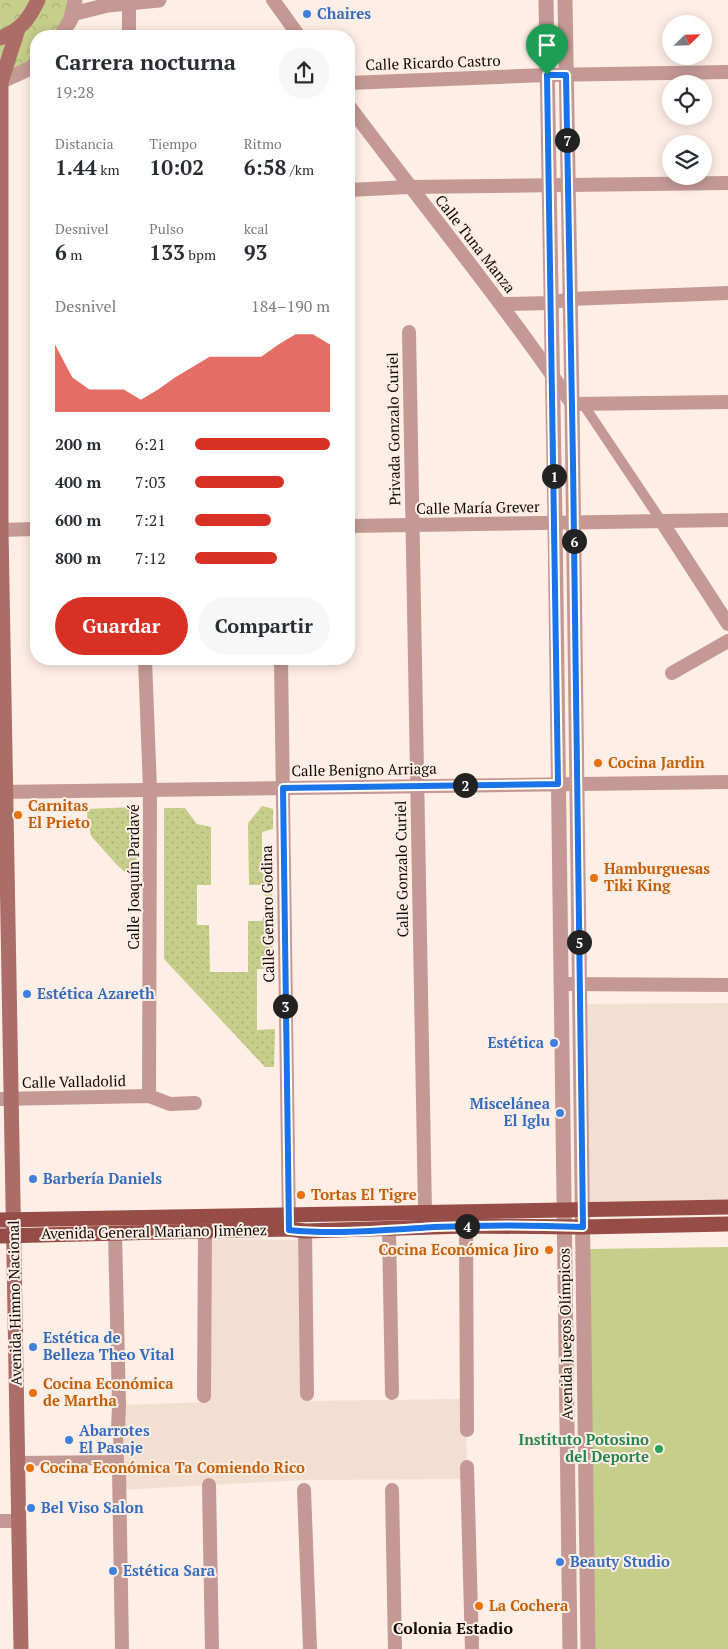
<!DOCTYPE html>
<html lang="es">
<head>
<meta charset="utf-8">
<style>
	:root { --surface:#fff; --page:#f7f7f7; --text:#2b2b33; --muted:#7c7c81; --accent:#d93025 }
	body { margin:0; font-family:"PT Serif",serif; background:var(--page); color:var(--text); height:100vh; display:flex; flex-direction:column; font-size:19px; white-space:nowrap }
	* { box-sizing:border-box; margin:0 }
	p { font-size:16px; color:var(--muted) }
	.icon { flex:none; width:28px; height:28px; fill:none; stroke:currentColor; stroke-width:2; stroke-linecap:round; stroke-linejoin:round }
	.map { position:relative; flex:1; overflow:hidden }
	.side { position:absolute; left:30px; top:30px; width:325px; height:635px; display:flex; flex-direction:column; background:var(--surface); border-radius:20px; box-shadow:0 2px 12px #0003 }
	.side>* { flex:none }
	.needle { width:32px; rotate:67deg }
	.buttons { position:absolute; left:662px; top:15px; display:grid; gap:10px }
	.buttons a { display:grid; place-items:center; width:50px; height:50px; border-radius:50%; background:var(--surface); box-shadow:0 2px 12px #0003; font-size:25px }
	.pin { position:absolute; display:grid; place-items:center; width:42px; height:42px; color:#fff; margin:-51px -21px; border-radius:50% 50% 50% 0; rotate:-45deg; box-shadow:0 0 5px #0007 }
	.pin .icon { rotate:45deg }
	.km { position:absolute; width:25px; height:25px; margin:-12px; border-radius:50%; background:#222; color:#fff; font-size:14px; line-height:25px; text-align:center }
	.round { display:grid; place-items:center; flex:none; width:52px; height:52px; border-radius:26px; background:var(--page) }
	.overview { display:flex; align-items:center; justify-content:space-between; height:85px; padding:0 25px }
	h1 { font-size:22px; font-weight:600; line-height:38px }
	.metrics { display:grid; grid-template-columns:repeat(3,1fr); gap:8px; height:85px; padding:5px 25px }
	.metrics div { display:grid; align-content:center }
	.metrics b { font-size:21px; font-weight:600 }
	.metrics small { font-size:14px; font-weight:400 }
	.metrics p { font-size:14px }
	.chart { height:140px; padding:10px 25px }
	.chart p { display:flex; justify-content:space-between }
	.chart svg { width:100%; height:90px; margin-top:5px; fill:var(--accent); opacity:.7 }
	.button { display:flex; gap:10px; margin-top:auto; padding:10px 25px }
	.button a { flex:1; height:58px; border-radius:30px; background:var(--accent); color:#fff; font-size:20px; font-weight:600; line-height:58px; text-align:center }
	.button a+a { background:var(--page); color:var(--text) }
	ul { padding:0 25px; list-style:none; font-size:16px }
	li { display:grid; grid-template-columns:80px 60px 1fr; align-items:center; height:38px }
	li i { height:12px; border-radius:6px; background:var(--accent) }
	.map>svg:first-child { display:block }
	.education { fill:#f3dfd1 }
	.grass { fill:url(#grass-dots) }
	.forest { fill:url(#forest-crowns) }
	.pitch { fill:#c6ce8b }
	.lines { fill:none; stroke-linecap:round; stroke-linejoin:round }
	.pedestrian { stroke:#c49994; stroke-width:10 }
	.minor { stroke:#c49994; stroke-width:14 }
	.tertiary { stroke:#c49994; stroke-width:15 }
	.secondary { stroke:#ab6d67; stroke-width:15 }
	.primary { stroke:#974d47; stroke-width:15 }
	.route-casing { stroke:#fff; stroke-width:10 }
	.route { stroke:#1a73e8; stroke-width:6 }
	.shop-dot { fill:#3f7fe0; stroke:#feeee5; stroke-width:2 }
	.food-dot { fill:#e8710a; stroke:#feeee5; stroke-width:2 }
	.leisure-dot { fill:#2e9e5b; stroke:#feeee5; stroke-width:2 }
	.labels { text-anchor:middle; stroke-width:4; stroke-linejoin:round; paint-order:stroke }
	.shop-label { font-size:15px; font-weight:bold; fill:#366cbe; stroke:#feeee5; text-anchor:start }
	.street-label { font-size:15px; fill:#100b08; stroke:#feeee5 }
	.food-label { font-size:15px; font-weight:bold; fill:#c56008; stroke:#feeee5; text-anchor:start }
	.leisure-label { font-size:15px; font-weight:bold; fill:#27864d; stroke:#feeee5; text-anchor:end }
	.neighbourhood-label { font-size:16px; font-weight:bold; fill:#100b08; stroke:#feeee5 }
</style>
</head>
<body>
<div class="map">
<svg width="728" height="1649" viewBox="0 0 728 1649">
	<defs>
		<pattern id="grass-dots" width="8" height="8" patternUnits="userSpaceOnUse" patternTransform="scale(1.25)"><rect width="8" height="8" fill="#c6ce8b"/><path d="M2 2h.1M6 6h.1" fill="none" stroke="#a9b076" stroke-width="1.8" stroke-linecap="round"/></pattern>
		<pattern id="forest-crowns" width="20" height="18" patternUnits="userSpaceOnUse" patternTransform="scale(1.25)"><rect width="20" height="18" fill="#c6ce8b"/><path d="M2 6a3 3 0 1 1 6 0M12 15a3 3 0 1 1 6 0" fill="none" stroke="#a9b076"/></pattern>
	</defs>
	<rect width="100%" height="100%" fill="#feeee5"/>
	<g class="education">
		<path d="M728,1003v197l-141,2 -3,-198z"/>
		<path d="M210,1239l88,1 5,161 163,-2 1,80 -164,1 -184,10v-85l90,-3z"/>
	</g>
	<g class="grass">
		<path d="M262,806l11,3v20l-11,3v42h10l1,95h-16v61l18,-1 -1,38h-9l-101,-108v-151h21l12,16 14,3v58h-14v40h12l1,47h38v-51h14l6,-17 -7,-19h-12l-1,-62z"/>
		<path d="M136,807l1,30 -1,45 -19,-17 -26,-29 -5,-27z"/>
	</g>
	<path class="forest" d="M0,0h75l-14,36h-25v27l-36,18z"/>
	<path class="pitch" d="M728,1247v402h-137l-1,-400z"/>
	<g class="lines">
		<g class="pedestrian">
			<path d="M583,404l79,118"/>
			<path d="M118,1431l1,36"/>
			<path d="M18,1461l101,-1"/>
		</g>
		<g class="minor">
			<path d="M273,0l26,36"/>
			<path d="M129,3v33"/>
			<path d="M349,83l198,-8 181,-3"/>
			<path d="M349,106c74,99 153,195 223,298l156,-2"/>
			<path d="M349,190l60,-3 319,-4"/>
			<path d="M502,304l49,-1 19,-4 158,-6"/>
			<path d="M409,332l16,880"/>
			<path d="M662,522l66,102"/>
			<path d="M349,526l379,-6"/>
			<path d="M0,530l36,-1"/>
			<path d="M145,659l5,131 -1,306"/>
			<path d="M281,659l8,567"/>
			<path d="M672,673l56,-32"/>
			<path d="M0,792l728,-10"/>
			<path d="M561,984l167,1"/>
			<path d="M0,1099l149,-3 21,8 25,-1"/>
			<path d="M466,1226l1,204"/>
			<path d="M389,1230l3,163"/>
			<path d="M305,1231l2,163"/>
			<path d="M115,1233l4,172 -1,26"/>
			<path d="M204,1396l1,-164"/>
			<path d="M467,1467l5,182"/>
			<path d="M119,1470l3,179"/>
			<path d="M209,1485l3,164"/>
			<path d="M304,1490l6,159"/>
			<path d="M392,1490l3,159"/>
			<path d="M0,1521h19"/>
		</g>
		<g class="tertiary">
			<path d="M546,0l9,523 15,1126"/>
			<path d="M565,0l7,404 16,1245"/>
			<path d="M72,14l36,-9 51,-5"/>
			<path d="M61,36l10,-17 4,-19"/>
			<path d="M0,82l31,-14 5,-5"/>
		</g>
		<g class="secondary">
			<path d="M18,29l-17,53v448l20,1119"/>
			<path d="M0,38c21,-8 29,-19 38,-38"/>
		</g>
		<g class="primary">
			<path d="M0,1220l728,-13"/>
			<path d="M0,1236l289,-7 16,2 161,-5 117,1 145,-3"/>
		</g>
	</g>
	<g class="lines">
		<g class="route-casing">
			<path id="route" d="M547,75h19l7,388 10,764c-50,-2 -100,-2 -149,0 -46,3 -99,8 -145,3l-6,-442 275,-4z"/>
		</g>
		<use href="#route" class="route"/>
	</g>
	<g class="shop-dot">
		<circle cx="307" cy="14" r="5"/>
		<circle cx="27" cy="994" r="5"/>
		<circle cx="554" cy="1043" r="5"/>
		<circle cx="560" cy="1113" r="5"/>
		<circle cx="33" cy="1179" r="5"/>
		<circle cx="33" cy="1347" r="5"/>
		<circle cx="69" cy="1440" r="5"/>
		<circle cx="31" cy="1508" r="5"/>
		<circle cx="560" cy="1562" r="5"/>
		<circle cx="113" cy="1571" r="5"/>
	</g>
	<g class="food-dot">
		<circle cx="598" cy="763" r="5"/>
		<circle cx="18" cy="815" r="5"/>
		<circle cx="594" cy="878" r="5"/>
		<circle cx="301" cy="1195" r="5"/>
		<circle cx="549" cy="1250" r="5"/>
		<circle cx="33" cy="1393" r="5"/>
		<circle cx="30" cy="1468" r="5"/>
		<circle cx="479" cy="1606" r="5"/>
	</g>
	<circle class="leisure-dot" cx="659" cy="1449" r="5"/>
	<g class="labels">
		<g class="shop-label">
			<text x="317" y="19">Chaires</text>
			<text x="37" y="999">Estética Azareth</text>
			<text x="544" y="1048" text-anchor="end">Estética</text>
			<text x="550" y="1109" text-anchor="end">Miscelánea<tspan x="550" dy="17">El Iglu</tspan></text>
			<text x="43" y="1184">Barbería Daniels</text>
			<text x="43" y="1343">Estética de<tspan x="43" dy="17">Belleza Theo Vital</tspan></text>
			<text x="79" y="1436">Abarrotes<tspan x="79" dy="17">El Pasaje</tspan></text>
			<text x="41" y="1513">Bel Viso Salon</text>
			<text x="570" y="1567">Beauty Studio</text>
			<text x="123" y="1576">Estética Sara</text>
		</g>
		<g class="street-label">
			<text transform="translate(433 63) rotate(-2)" y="5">Calle Ricardo Castro</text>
			<text transform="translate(475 244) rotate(52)" y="5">Calle Tuna Manza</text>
			<text transform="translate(394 429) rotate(-91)" y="5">Privada Gonzalo Curiel</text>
			<text transform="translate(478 508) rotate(-1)" y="5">Calle María Grever</text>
			<text transform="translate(364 770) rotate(-1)" y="5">Calle Benigno Arriaga</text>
			<text transform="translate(402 869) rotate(-91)" y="5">Calle Gonzalo Curiel</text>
			<text transform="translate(134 877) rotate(-90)" y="5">Calle Joaquín Pardavé</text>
			<text transform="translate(268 914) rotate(-91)" y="5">Calle Genaro Godina</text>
			<text transform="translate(74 1082) rotate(-1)" y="5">Calle Valladolid</text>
			<text transform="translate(154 1232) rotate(-1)" y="5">Avenida General Mariano Jiménez</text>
			<text transform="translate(15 1303) rotate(-91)" y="5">Avenida Himno Nacional</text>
			<text transform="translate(566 1334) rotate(-91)" y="5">Avenida Juegos Olímpicos</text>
		</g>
		<g class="food-label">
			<text x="608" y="768">Cocina Jardin</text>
			<text x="28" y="811">Carnitas<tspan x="28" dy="17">El Prieto</tspan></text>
			<text x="604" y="874">Hamburguesas<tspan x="604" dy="17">Tiki King</tspan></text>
			<text x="311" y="1200">Tortas El Tigre</text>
			<text x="539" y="1255" text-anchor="end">Cocina Económica Jiro</text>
			<text x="43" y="1389">Cocina Económica<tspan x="43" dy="17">de Martha</tspan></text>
			<text x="40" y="1473">Cocina Económica Ta Comiendo Rico</text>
			<text x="489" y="1611">La Cochera</text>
		</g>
		<g class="leisure-label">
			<text x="649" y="1445">Instituto Potosino<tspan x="649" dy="17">del Deporte</tspan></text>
		</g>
		<g class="neighbourhood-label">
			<text x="453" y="1634">Colonia Estadio</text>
		</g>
	</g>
</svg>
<div class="buttons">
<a><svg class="needle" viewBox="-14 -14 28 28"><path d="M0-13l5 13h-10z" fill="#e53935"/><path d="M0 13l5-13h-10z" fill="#7c7c81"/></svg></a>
<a><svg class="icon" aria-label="locate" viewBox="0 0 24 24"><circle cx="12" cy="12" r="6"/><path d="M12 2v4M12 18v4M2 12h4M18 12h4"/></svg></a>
<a><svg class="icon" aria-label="layers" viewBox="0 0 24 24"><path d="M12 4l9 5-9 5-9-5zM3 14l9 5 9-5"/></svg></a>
</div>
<div class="pin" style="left:547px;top:75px;background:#1e9e55"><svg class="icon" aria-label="arrive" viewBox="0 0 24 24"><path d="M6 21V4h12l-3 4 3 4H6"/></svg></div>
<b class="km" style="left:554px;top:476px">1</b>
<b class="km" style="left:465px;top:785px">2</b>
<b class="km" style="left:285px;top:1006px">3</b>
<b class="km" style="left:467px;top:1226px">4</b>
<b class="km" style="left:579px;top:942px">5</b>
<b class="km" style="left:574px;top:541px">6</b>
<b class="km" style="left:567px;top:140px">7</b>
<section class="side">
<div class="overview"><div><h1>Carrera nocturna</h1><p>19:28</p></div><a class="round"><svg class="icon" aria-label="share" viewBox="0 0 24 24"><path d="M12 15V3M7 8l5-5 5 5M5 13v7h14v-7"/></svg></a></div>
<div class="metrics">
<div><p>Distancia</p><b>1.44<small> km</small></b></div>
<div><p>Tiempo</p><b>10:02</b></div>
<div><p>Ritmo</p><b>6:58<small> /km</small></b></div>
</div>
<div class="metrics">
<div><p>Desnivel</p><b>6<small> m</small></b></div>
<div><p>Pulso</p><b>133<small> bpm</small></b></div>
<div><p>kcal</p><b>93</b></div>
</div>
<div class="chart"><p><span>Desnivel</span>184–190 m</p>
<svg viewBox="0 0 160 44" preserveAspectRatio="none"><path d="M0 44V11L10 27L20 33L30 33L40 33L50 38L60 33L70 27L80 22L90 17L100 17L110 17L120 17L130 11L140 6L150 6L160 11V44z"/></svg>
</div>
<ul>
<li><b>200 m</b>6:21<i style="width:100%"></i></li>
<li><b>400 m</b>7:03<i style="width:66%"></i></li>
<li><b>600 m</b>7:21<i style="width:56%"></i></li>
<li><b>800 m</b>7:12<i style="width:61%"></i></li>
</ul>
<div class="button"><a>Guardar</a><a>Compartir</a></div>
</section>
</div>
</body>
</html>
